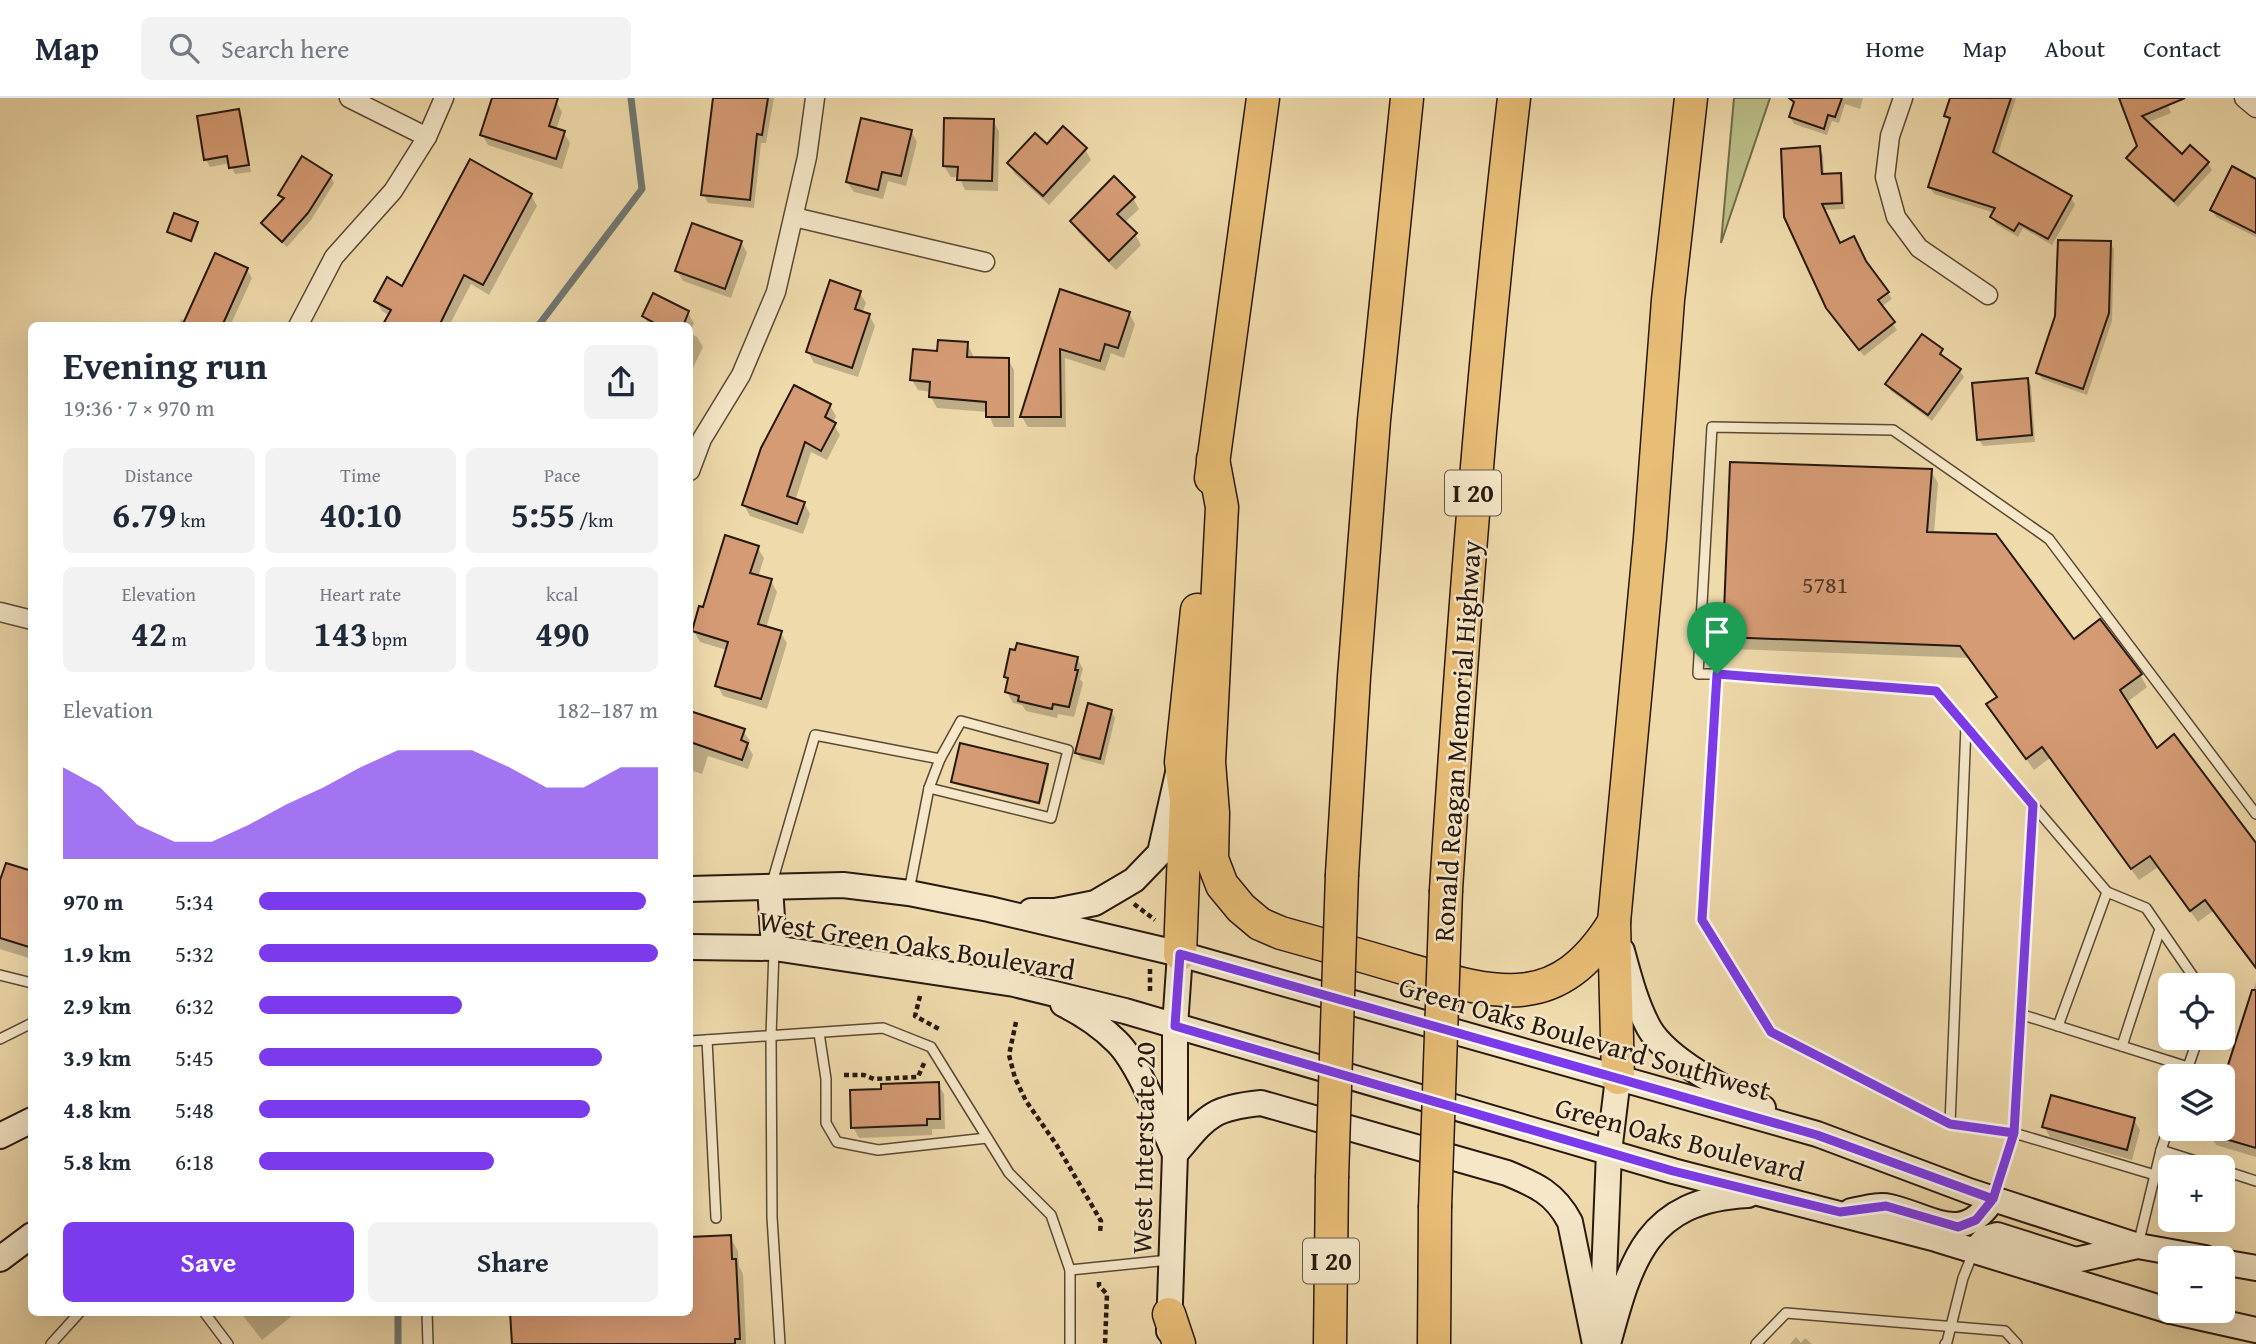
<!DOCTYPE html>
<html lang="en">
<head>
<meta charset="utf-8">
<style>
	:root { --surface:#fff; --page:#f2f2f3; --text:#1f2937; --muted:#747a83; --line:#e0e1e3; --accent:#7c3aed }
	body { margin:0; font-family:"Gentium Book Plus",serif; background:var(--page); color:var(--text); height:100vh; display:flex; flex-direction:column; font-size:26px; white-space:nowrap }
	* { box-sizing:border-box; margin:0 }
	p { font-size:23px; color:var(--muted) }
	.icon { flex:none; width:38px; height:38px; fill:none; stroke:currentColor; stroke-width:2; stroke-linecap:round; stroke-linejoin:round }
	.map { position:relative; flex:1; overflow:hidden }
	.panel { position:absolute; left:28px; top:224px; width:665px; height:994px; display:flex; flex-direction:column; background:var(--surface); border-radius:10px; box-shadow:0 7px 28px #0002 }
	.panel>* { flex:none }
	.buttons { position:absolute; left:2158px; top:875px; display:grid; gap:14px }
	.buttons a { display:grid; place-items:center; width:77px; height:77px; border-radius:10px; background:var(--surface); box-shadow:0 7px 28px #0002; font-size:35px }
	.pin { position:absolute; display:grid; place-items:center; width:60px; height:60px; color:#fff; margin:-72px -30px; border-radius:50% 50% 50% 0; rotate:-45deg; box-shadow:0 0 7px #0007 }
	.pin .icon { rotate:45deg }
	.round { display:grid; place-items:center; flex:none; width:74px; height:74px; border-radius:10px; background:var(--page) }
	.headline { display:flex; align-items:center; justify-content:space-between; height:119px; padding:0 35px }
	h1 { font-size:38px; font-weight:700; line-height:52px }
	.figures { display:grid; grid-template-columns:repeat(3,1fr); gap:10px; height:119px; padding:7px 35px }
	.figures div { display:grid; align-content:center; border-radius:10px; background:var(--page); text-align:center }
	.figures b { font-size:35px; font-weight:700 }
	.figures small { font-size:19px; font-weight:400 }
	.figures p { font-size:19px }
	.chart { height:196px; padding:14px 35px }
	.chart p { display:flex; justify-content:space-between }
	.chart svg { width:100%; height:126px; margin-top:7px; fill:var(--accent); opacity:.7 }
	.action { display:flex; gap:14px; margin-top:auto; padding:14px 35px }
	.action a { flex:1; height:80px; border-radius:10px; background:var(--accent); color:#fff; font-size:28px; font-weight:700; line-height:80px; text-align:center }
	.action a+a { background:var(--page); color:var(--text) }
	ul { padding:0 35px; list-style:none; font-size:23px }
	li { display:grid; grid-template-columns:112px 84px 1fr; align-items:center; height:52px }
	li i { height:18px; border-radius:9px; background:var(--accent) }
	header { display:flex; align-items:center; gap:42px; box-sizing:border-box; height:98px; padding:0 35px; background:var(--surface); border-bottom:2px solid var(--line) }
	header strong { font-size:33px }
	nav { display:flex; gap:38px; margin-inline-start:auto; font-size:24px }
	.search { width:490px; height:63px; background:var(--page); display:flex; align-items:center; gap:18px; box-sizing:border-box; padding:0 24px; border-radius:10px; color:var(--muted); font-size:26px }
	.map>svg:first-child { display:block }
	.green { fill:#bbbf88; stroke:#716c4c; stroke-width:2 }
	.shadow { fill:#0003 }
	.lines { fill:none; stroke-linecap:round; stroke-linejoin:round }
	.stream { stroke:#6f7873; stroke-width:7 }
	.building { fill:#d59b74; stroke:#27180f; stroke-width:2 }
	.lane-casing { stroke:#594836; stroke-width:12 }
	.street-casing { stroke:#594836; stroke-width:21 }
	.secondary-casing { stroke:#27180f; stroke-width:28 }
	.highway-casing { stroke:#27180f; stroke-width:35 }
	.path { stroke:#27180f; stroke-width:4.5; stroke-dasharray:5 3.5; stroke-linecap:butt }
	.lane { stroke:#f5e7c8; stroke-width:9 }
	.street { stroke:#f5e7c8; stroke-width:18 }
	.secondary { stroke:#f5e7c8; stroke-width:24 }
	.highway { stroke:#e8bd76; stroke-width:32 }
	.highway-bridge-casing { stroke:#27180f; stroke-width:35; stroke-linecap:butt }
	.highway-bridge { stroke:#e8bd76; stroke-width:32 }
	.route-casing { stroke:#fff; stroke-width:14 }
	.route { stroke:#7c3aed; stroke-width:9 }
	.labels { text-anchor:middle; stroke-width:5; stroke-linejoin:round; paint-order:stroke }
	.number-label { font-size:24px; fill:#523928 }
	.shield { fill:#f5e7c8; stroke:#655646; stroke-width:2 }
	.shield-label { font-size:26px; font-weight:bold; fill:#27180f }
	.street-label { font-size:28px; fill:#27180f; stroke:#f5e7c8 }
</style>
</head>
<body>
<header>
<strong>Map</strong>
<div class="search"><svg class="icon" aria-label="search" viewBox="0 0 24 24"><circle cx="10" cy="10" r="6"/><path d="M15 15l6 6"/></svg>Search here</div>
<nav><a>Home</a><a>Map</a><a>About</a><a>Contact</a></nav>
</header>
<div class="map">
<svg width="2256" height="1246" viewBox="0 0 2256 1246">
	<rect width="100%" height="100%" fill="#efdaab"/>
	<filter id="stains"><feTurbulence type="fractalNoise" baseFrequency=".00286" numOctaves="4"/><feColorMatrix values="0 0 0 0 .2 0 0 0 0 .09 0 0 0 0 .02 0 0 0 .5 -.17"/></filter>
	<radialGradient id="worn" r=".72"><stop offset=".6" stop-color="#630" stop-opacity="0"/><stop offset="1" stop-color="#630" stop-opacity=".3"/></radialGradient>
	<path class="green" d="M1734,0h36l-49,145z"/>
	<g class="shadow">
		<path d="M494,0h52l10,3 6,11 -6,18 8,3 6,10 -8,26 -74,-24 -6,-11z"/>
		<path d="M716,0h58l-8,45h-5l-7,65 -46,-5 -5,-9z"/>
		<path d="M1797,0h66l-3,11 -15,-5 -6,19 -7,-2 -5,14 -33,-11 -4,-7z"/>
		<path d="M1952,0h64l-19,59 74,41 4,7 -23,40 -29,-17 -5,9 -22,-13 -4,-7 3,-4 -61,-19 -4,-7 20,-65 -4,-6z"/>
		<path d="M2121,0h44l6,15 -25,10 36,33 9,-8 17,15 4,7 -34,37 -46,-42 -3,-7 10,-12z"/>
		<path d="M239,12l3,7 9,55 -16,2 -5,-11 -20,4 -4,-7 -7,-43z"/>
		<path d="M993,23l6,10 -1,60 -33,-1 -6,-13h-8l-7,-11z"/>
		<path d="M911,33l6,11 -11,44 -18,-5 -5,18 -29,-7 -7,-10z"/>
		<path d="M1048,48l37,3 6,11 -42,45 -34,-31 -6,-10z"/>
		<path d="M1819,50l4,7 1,21 16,-1 3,7 2,27 -21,1 16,35 48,48 4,6 -11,8 16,23 -33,26 -31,-41 -47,-98z"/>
		<path d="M330,78l4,7 -23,37 -24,27 -20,-18 -4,-6 21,-22 -4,-6z"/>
		<path d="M2256,83v56l-40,-20 -4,-7z"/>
		<path d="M531,97l6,11 -48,89 -18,-11 -22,42h-65l6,-10 -8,-5 -6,-10 27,-13z"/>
		<path d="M1133,100l6,11 -15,14 11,11 6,11 -25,25 -38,-38 -6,-11z"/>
		<path d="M197,125l1,3 -6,17 -21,-9 -2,-2z"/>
		<path d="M741,144l6,11 -16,45 -48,-17 -6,-10z"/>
		<path d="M2110,145l4,6 -2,72 -25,74 -45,-16 -4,-6z"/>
		<path d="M247,172l5,8 -22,48h-51l2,-7 5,2z"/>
		<path d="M859,194l7,11 -4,10 7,2 6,11 -17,51 -44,-14 -6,-11z"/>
		<path d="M1061,194l68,21 6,11 -11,34 -13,-5 -6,18 -40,-13 1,69h-38l-6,-10z"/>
		<path d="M688,215l6,10 -4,10 7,4 6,10 -13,27v-48h-41l-5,-10z"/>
		<path d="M967,246l6,11v4h35l6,11v57h-20l-6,-15 -51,-4 -6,-11v-5l-13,-2 -6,-10 26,-27z"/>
		<path d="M1941,252l3,9 16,12 4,6 -32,44 -41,-30 -4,-7z"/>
		<path d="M2027,281l4,7 4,56 -52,4 -4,-6z"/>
		<path d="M830,308l6,10 -3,7 7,12 -13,25 -16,-8 -16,49 9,2 6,11 -7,20 -53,-18 -6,-11z"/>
		<path d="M1931,373l7,12 -4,51 140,108 66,33 7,12 -21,16 31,48 99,95v122l-43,-57 -15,11 -40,-55 -19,13 -89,-122 -16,12 -39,-54 -7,-11 10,-7 -29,-40 -237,-9 -7,-12z"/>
		<path d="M757,449l7,11 -6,19 13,4 6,11 -11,36 14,4 7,11 -20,66 -44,-13 -6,-11 10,-35 -27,-8 -6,-11z"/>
		<path d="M1077,560l6,11 -3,10 3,4 -9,34 -16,-3 -1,4 -31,-7 -4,-6 -9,-2 -6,-11 2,-9 -3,-6z"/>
		<path d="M1111,613l4,7 -11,47 -23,-6 -4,-6z"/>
		<path d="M690,615l53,18 7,10 -2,5 5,9 -5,14 -40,-13 -6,18 -12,-4z"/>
		<path d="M1047,667l2,3 -9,37 -86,-21 -1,-3z"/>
		<path d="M32,775v86l-32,-10v-63z"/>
		<path d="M2256,884v175l-40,-12 -7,-12 2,-4h11v-39z"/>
		<path d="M938,986l6,10 1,35h-13v6l-73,3 -6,-11 30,-36z"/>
		<path d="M2134,1022l6,10 -8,30 -82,-23 -6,-11z"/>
		<path d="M730,1139l8,14 1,15 4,8 3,70h-233l177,-32v-73z"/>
		<path d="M240,1214h57l-35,28z"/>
		<path d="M1796,1239l5,6 4,-5 7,6h-22z"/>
	</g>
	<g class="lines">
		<g class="stream">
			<path d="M538,228l104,-137 -11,-91"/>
			<path d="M398,1246v-32"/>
		</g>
	</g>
	<g class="building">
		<path d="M492,0h66l-9,28 16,5 -9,28 -76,-24z"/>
		<path d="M713,0h55l-6,37 -5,-1 -7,66 -49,-5z"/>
		<path d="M1789,0h53l-7,19 -7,-2 -4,14 -35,-12 5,-15z"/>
		<path d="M1950,0h61l-18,54 79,44 -24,43 -29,-16 -5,8 -24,-14 5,-9 -67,-21 22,-69 -6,-2z"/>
		<path d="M2119,0h66l-43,18 40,38 8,-9 19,17 -35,39 -48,-43 11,-12z"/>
		<path d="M239,11l10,56 -20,3 -2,-12 -23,4 -7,-44z"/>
		<path d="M861,20l51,12 -11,46 -19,-4 -4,18 -32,-8z"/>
		<path d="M944,20l50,1 -2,62 -35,-1 1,-13 -15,-1z"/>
		<path d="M1063,28l24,22 -44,48 -36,-33 28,-30 12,11z"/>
		<path d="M1820,48l2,28 19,-1 1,30 -20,1 18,39 14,-7 12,25 23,31 -11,8 17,22 -36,28 -33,-42 -42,-91 -3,-68z"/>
		<path d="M302,58l30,19 -24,38 -26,29 -21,-19 23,-25 -6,-3z"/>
		<path d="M470,61l62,35 -38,71 -11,20 -19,-10 -25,51h-57l9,-16 -17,-9 13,-24 15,9z"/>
		<path d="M2232,68l24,13v54l-46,-23z"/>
		<path d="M1114,78l21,21 -18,17 20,19 -28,28 -39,-40z"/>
		<path d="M174,115l24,9 -7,19 -24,-9z"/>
		<path d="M692,125l50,18 -17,48 -50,-18z"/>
		<path d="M2058,142l53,1 -2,72 -26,76 -47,-16 19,-57z"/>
		<path d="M215,155l33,15 -26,58h-40z"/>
		<path d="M830,182l31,11 -6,18 15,5 -18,54 -46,-16z"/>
		<path d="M1060,191l70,23 -12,36 -13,-4 -5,17 -40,-12 1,68h-41z"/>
		<path d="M653,195l36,18 -6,15h-23l-18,-10z"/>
		<path d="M1922,236l21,15 -3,5 21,15 -33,46 -43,-31z"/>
		<path d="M938,242l30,2 -1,15 42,1v59h-23v-15l-57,-5 1,-15 -20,-2 3,-31 24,2z"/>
		<path d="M2028,280l4,57 -55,5 -5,-57z"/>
		<path d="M794,287l37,19 -6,13 11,6 -15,28 -16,-9 -18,54 18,6 -8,22 -55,-19 19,-57z"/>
		<path d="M1730,364l202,7 -5,63 69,2 78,105 26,-20 42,55 -22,16 37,58 17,-14 82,109v125l-51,-68 -15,11 -40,-55 -19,13 -89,-122 -16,12 -40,-55 11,-7 -37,-51 -237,-9z"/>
		<path d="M725,437l34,11 -9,27 22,6 -14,45 24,7 -21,68 -46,-13 13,-44 -36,-11 7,-25 4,1z"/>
		<path d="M1017,545l61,14 -3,13h3l-9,37 -16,-3 -1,5 -34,-8 1,-5 -14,-4 3,-14 -4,-1 6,-28 5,1z"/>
		<path d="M1088,605l24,7 -12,49 -25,-6z"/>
		<path d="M690,613l55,18 -4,11 7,3 -6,17 -52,-18z"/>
		<path d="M960,645l88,21 -9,39 -88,-21z"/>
		<path d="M6,765l26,8v77l-32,-10v-58z"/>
		<path d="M2252,892h4v158l-34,-10v-54z"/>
		<path d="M939,984l1,37h-13v6l-76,3 -1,-38 31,-1v-5z"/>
		<path d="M2051,997l84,23 -8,32 -85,-23z"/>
		<path d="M731,1137l1,24h4l4,80h-5v5h-223l-2,-32h180v-75z"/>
	</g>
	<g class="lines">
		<g class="lane-casing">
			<g id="lane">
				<path d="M1717,576l219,17 171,201 39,16 53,77"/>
				<path d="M929,690l122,30 17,-68 -107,-29 -21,38"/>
				<path d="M2033,707l-19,328 -64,-9 -179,-92 -69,-112 15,-246h-19l14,-247 181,3 156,109 207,275"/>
				<path d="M771,788l44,-151 125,24 -11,29 -20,103"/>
				<path d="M774,852l-3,86 1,181 8,127"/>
				<path d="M0,877l32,8"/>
				<path d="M2020,916l168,53"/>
				<path d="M2058,928l49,-134"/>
				<path d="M819,935l7,46v44l11,19 41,8 109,-12"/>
				<path d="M0,941l32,-16"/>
				<path d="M707,942l9,178"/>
				<path d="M690,943l193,-13 48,19 78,126 42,42 19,55v74"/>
				<path d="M2122,948l38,-117"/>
				<path d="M2185,978l13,-38"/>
				<path d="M1950,1026l16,-398"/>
				<path d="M2161,1052l9,-27"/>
				<path d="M2222,1072l34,11"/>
				<path d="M1993,1099l21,-64 141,42"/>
				<path d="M2138,1147l23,-95 53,17"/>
				<path d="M1070,1172l99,-10"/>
				<path d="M204,1214l24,32"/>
				<path d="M427,1214l1,32"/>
				<path d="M51,1246l29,-32"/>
				<path d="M1756,1246l30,-31 219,18 12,13"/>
				<path d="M1945,1246l2,-2 16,-64 10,-25"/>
			</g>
		</g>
		<g class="street-casing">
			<g id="street">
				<path d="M349,0l78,39"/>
				<path d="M1903,0l-13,38 -5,41 11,40 23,31 69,47"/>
				<path d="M2244,0l12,10"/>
				<path d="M794,119l191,45"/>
				<path d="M298,228l36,-69 59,-66 34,-54 17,-39"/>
				<path d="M690,373l12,-32 39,-64 35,-83 31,-135 8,-59"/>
				<path d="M0,514l32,8"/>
			</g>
		</g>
		<g class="secondary-casing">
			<g id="secondary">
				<path d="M770,789l4,61"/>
				<path d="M690,791l153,-4 66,8 80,16 191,45 637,180 152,57 169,55 67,12"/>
				<path d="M1031,813h24l40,-8 39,-23 26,-27 18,-80"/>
				<path d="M690,849l84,1 240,36 111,27 548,160 263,68 234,72"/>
				<path d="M1622,853c7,26 14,53 27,77 19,33 80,63 114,80"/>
				<path d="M1063,906c20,10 38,22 54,38 23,23 44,81 58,112 32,-37 35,-46 86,-51l246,70c29,12 48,20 63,49l25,122"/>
				<path d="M0,1038l32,-16"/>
				<path d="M1851,1113c12,-2 27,-7 39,-4 43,10 72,39 103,-8"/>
				<path d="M1974,1153l12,-13 11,-3 79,25 61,-14"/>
				<path d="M0,1161l32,-24"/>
				<path d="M2222,1164l34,6"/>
				<path d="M2171,1213l85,19"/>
				<path d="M1602,1228l7,-174 9,-74"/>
				<path d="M1169,1233l6,-177v-128l5,-72"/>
				<path d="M1608,1246c23,-85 39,-144 140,-149"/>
			</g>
		</g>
		<g class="highway-casing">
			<g id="highway">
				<path d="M1213,361l9,48 -13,255 4,51 -1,46 10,26 19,23 19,16 21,9c43,12 86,24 129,37 88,25 148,43 204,-48"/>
				<path d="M1211,380l52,-380"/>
				<path d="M1342,776l12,-197 20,-257 33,-322"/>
				<path d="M1446,792c17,-265 37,-529 68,-792"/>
				<path d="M1180,856l6,-154 -5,-38 16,-152"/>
				<path d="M1618,980l-4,-156 36,-384 18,-238 23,-202"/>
				<path d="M1169,1216l10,30"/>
				<path d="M1330,1246l2,-166"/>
				<path d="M1434,1246l1,-136"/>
			</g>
		</g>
		<g class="path">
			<path d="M1134,806l21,16"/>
			<path d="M1150,871v23"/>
			<path d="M920,898l-5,20 24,13"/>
			<path d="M1016,924l-7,33 6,23 11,23 30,43 45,77 -1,12"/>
			<path d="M844,977h20l10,4 44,-2 7,-16"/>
			<path d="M1099,1184v4l8,8 -2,50"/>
		</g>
		<use href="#lane" class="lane"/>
		<use href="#street" class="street"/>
		<use href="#secondary" class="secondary"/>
		<use href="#highway" class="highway"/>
		<g class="highway-bridge-casing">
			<g id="highway-bridge">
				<path d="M1332,1080l10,-304"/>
				<path d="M1435,1110l11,-318"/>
			</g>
		</g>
		<use href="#highway-bridge" class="highway-bridge"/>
	</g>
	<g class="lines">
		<g class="route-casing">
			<path id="route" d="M1717,576l-15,246 69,112 179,92 64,9 -21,66 -17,21 -18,7 -72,-21 -46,6 -167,-41 -498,-145 5,-72 637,181 176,64 21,-66 19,-328 -97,-114 -219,-17"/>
		</g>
		<use href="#route" class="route"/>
	</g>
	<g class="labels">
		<g class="number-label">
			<text x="1825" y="495">5781</text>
		</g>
		<g class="shield">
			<rect x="1445" y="372.5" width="56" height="45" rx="5"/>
			<rect x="1303" y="1140.5" width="56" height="45" rx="5"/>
		</g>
		<g class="shield-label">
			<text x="1473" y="404">I 20</text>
			<text x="1331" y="1172">I 20</text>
		</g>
		<g class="street-label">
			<text transform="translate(1457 643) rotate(-86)" y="10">Ronald Reagan Memorial Highway</text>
			<text transform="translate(917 847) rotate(9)" y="10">West Green Oaks Boulevard</text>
			<text transform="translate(1585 940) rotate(16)" y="10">Green Oaks Boulevard Southwest</text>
			<text transform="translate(1680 1041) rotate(15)" y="10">Green Oaks Boulevard</text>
			<text transform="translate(1143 1050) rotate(-89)" y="10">West Interstate 20</text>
		</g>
	</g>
	<rect width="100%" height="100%" filter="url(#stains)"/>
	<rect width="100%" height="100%" fill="url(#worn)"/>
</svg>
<div class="buttons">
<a><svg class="icon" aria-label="locate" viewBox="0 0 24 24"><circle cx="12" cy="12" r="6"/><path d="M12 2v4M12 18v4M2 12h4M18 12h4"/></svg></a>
<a><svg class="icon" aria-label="layers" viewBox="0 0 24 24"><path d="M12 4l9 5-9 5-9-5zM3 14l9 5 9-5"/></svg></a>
<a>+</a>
<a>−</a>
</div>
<div class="pin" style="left:1717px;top:576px;background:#1e9e55"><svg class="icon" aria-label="arrive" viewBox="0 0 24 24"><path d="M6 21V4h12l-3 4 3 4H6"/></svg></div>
<section class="panel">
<div class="headline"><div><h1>Evening run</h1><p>19:36 · 7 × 970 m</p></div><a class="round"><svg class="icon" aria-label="share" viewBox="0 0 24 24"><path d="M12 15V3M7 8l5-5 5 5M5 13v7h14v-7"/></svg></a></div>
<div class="figures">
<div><p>Distance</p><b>6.79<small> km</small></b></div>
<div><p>Time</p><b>40:10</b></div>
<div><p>Pace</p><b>5:55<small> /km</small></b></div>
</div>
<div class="figures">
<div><p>Elevation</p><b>42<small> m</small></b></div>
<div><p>Heart rate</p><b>143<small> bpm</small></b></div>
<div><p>kcal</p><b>490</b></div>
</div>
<div class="chart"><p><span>Elevation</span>182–187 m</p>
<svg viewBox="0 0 160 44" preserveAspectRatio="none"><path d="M0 44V12L10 19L20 32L30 38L40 38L50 32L60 25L70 19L80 12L90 6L100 6L110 6L120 12L130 19L140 19L150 12L160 12V44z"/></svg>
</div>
<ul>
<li><b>970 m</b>5:34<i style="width:97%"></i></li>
<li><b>1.9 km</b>5:32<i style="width:100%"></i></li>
<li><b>2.9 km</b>6:32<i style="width:51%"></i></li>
<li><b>3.9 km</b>5:45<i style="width:86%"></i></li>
<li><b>4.8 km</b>5:48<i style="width:83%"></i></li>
<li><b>5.8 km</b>6:18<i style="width:59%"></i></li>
</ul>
<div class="action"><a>Save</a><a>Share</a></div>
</section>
</div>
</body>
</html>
